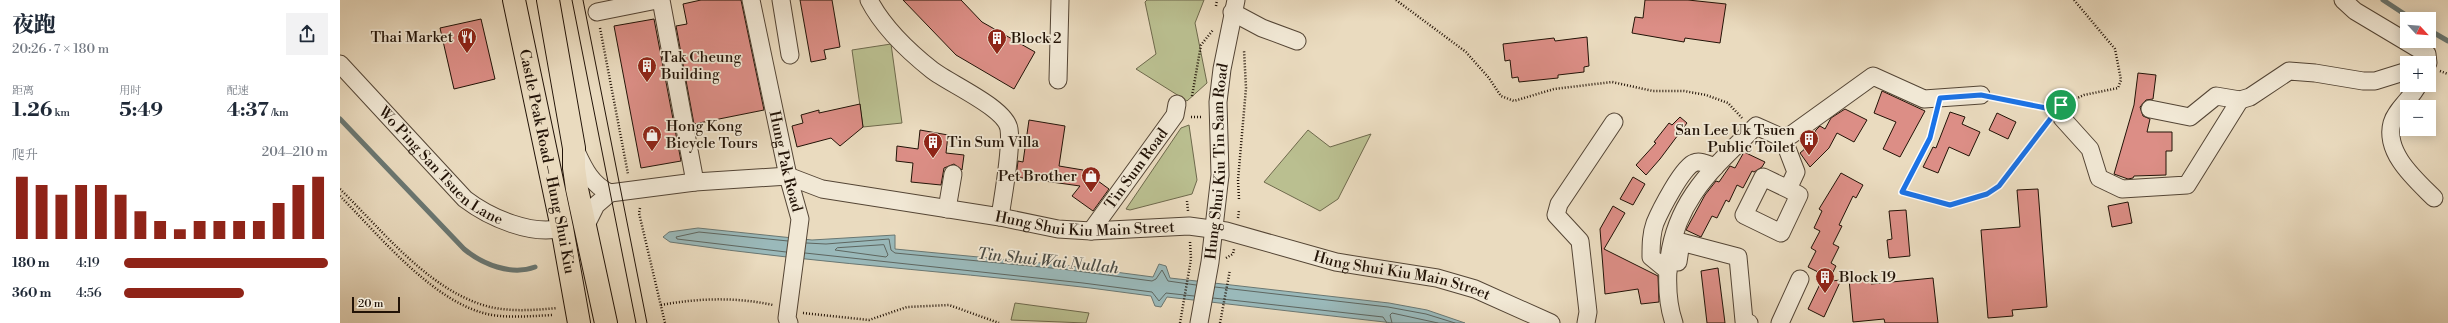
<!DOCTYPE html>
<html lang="zh">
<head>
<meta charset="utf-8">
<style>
	:root { --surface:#fff; --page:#f2f2f3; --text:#1f2937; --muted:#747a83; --accent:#8f2418 }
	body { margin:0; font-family:"Libre Bodoni","Noto Serif SC",serif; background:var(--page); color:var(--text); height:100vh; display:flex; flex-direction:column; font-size:15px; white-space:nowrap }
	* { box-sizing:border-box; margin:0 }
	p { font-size:13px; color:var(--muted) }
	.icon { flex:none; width:22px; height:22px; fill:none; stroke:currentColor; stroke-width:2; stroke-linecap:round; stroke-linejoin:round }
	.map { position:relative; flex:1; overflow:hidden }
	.drawer { display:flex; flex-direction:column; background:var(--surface); width:340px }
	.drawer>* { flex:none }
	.needle { width:26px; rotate:116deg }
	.fabs { position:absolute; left:2060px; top:12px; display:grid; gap:8px }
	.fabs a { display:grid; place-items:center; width:36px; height:36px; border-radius:0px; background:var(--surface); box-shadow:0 2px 10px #0003; font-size:20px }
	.scale { position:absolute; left:12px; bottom:10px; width:48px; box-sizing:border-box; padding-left:4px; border:2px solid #221307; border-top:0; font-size:11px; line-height:14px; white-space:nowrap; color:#221307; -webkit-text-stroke:3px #f1e8d5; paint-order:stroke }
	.pin { position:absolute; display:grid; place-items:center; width:34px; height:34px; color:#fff; margin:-17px; border:2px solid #fff; border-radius:50%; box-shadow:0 1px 4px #0007 }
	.round { display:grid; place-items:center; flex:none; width:42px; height:42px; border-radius:0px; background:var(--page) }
	.headline { display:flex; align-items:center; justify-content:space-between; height:68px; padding:0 12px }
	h1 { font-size:22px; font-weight:800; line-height:30px }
	.figures { display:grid; grid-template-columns:repeat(3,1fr); gap:6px; height:68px; padding:4px 12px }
	.figures div { display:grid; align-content:center }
	.figures b { font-size:20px; font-weight:800 }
	.figures small { font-size:11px; font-weight:400 }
	.figures p { font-size:11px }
	.chart { height:112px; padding:8px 12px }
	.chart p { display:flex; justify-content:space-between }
	.chart svg { width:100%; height:72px; margin-top:4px; stroke:var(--accent); stroke-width:6 }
	ul { padding:0 12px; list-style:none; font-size:13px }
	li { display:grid; grid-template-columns:64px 48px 1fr; align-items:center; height:30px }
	li i { height:10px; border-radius:5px; background:var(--accent) }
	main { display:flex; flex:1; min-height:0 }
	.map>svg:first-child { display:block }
	.green { fill:#babf90; stroke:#6e694c }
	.water { fill:#9ab9ba; stroke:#6a7772 }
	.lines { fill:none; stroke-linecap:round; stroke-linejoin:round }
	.shore { stroke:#5e6660; stroke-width:1 }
	.stream { stroke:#6a7772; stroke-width:5 }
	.building { fill:#dc8e86; stroke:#221307 }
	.minor-casing { stroke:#544535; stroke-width:19 }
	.major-casing { stroke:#221307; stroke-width:24 }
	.path { stroke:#221307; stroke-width:2.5; stroke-dasharray:1 2; stroke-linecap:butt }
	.minor { stroke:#f1e8d5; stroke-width:17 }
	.major { stroke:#eadbbf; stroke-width:22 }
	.tram { stroke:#221307; stroke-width:1 }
	.route-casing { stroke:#fff; stroke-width:8 }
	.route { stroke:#1a73e8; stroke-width:5 }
	.labels { text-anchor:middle; stroke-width:3.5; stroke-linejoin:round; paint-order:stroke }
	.poi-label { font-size:15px; fill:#221307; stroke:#f1e8d5; text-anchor:start }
	.street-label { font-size:15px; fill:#221307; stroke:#f1e8d5 }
	.water-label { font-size:16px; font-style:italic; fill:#4c4d46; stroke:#f1e8d5 }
</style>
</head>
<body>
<main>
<section class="drawer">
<div class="headline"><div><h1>夜跑</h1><p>20:26 · 7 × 180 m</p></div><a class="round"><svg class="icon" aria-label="share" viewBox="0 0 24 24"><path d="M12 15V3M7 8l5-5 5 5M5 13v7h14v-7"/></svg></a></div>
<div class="figures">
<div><p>距离</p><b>1.26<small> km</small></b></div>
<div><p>用时</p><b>5:49</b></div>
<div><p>配速</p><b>4:37<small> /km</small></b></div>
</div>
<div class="chart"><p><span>爬升</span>204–210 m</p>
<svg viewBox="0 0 160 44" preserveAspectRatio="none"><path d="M5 44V6M15 44V11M25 44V17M35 44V11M45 44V11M55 44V17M65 44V27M75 44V33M85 44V38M95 44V33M105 44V33M115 44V33M125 44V33M135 44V22M145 44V11M155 44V6"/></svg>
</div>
<ul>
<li><b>180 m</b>4:19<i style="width:100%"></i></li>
<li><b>360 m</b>4:56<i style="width:59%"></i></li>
</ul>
</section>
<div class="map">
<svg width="2108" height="323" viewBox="0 0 2108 323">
	<rect width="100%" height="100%" fill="#eadbbf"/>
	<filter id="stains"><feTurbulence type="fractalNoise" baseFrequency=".005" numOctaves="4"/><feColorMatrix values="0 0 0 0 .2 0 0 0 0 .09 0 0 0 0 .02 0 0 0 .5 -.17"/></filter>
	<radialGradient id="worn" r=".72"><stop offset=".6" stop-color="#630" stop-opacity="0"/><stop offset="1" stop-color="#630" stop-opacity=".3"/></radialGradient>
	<g class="green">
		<path d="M807,0h57l-9,23 12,60 -20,18 -51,-32 20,-15 -11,-52z"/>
		<path d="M551,44l11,79 -39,4 -11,-77z"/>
		<path d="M849,125l8,55 -5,14 -62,16 -4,-1 55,-81z"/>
		<path d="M968,130l22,17 41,-13 -33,65 -18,12 -56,-29z"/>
		<path d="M675,303l74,10 -3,10 -75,-3z"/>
	</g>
	<path class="water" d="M358,228l114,12 83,-5v14l167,16 91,12 6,-13 7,2 4,12 219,25 38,7 38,13h-72l-226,-26 -6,10 -6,-1 -4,-10c-160,-23 -322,-30 -481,-54l-7,-5 6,-5z"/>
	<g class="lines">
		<g class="shore">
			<path d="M466,243l20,1 63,-5 2,11 4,3 167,16 90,12 4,-2 6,-9 6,11 28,4"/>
			<path d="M544,245l4,10 -2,2 -51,-7 2,-2z"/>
			<path d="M446,252l-109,-13 -1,-2 23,-5 89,9"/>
			<path d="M465,253l278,30 69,9 7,9 7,-8 28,3"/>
			<path d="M875,287l173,20 38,7 29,9"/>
			<path d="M873,298l170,19 4,6"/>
			<path d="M1052,323l-2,-8 2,-2 46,10"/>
		</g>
		<g class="stream">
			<path d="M2043,0l29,19"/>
			<path d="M2089,30l19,11"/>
			<path d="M0,119l124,130c18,15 47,27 71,18"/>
		</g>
	</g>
	<g class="building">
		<path d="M361,0h40l23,110 -70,14 -18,-98 11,-2 -4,-20z"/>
		<path d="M460,0h32l8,47 -16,3 2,9 -15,3z"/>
		<path d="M563,0h58l21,22 53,30 -21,37 -58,-34z"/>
		<path d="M1305,0h43l38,4 -6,39 -35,-5 -1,4 -52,-9 3,-16 8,1z"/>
		<path d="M141,19l14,60 -41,10 -14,-61z"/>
		<path d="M314,19l27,142 -40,7 -27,-142z"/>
		<path d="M1247,37l2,29 -5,1v5l-26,3v3l-39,4 -1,-5 -6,1 -2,-18 -5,1 -2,-17 51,-6 1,3z"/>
		<path d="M1798,73l18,2 -3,24 -7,1 -6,7 3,9 7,3 -3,13h25v19h-6v24l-32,1 -1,2 -5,1 -14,-5 20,-69z"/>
		<path d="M1542,91l43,20 -25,46 -17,-8 13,-27 -22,-9z"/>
		<path d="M520,104l3,23 -23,19 -9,-8 -34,9 -5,-21 11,-3 -2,-8 18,-5v3z"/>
		<path d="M1505,109l22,11 -13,22 -17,-9 -8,15 -19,19 -10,-14 6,-5 10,-18 4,-4 5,3 6,-11z"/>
		<path d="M1610,112l15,5 -3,7 18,8 -11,24 -20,-9 -11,26 -15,-6 10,-20 3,1z"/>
		<path d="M1657,113l19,9 -8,17 -19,-9z"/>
		<path d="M1340,117l7,6 -27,36 -14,16 -10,-10 20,-22 -2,-1 15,-19 3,2z"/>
		<path d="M689,120l36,6 -6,40 24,4 26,19 -16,22 -21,-15 8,-10 -64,-9 2,-16 5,1z"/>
		<path d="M580,130l28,5 -2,18 18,2 -2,15 -8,-6 -10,4 -3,17 -30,-3 2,-19 -17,-2 1,-15 21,3z"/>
		<path d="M1404,152l21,10 -3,5 -8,5 -2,-1 -9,17 -6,-3 -8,17 -3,-2 -9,18 -5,-2 -11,21 -15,-7 19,-35 11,-14 3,1 11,-16 5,2z"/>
		<path d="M1501,173l22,12 -7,13 -3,-2 -14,29 3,1 -9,18 6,3 -8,16 5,3 -6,12 -22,-11 8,-16 -5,-3 9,-17 -6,-3 8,-17 -3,-2z"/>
		<path d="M1293,177l12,7 -12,21 -13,-6z"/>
		<path d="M1698,189l9,118 -35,3 1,6 -25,2 -7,-88 39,-3 -3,-37z"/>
		<path d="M1788,202l4,21 -20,4 -4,-21z"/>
		<path d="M1273,206l12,7 -21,36 54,27 1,26 -18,2 -3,-15 -33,5 -5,-65z"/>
		<path d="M1566,210l4,46 -21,2 -2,-18 5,-1 -3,-28z"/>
		<path d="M1378,268l7,55h-18l-6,-52z"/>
		<path d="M1530,277l1,7 62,-6 5,45h-53l-1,-4 -31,3 -4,-43z"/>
		<path d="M1501,280l-17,37 -16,-8 13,-27z"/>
	</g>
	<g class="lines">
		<g class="minor-casing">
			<g id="minor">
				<path d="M321,0l34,182"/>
				<path id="s1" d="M411,0l37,176 12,43 -13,99 2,5"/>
				<path d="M441,0l9,55"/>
				<path d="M529,0c14,27 39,51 63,70 18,14 74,38 77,59 3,19 -6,67 -9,88"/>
				<path d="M2003,0l12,11 72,43 1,9"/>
				<path d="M257,12l60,-12"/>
				<path d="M892,12l30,16 35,13"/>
				<path id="s2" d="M0,64l125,135c25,19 67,37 97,29"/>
				<path d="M718,80l2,-80"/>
				<path d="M2078,85c-6,13 -22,24 -26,38 -8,30 24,57 42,75"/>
				<path d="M1721,105l1,13 28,31 9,29 23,11 65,-4 53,-85"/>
				<path d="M1810,109l40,8 26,-21 24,4 10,-3 39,-26 26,2 48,8h12l32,-10"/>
				<path d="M1443,138l13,34 -8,17 -25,-12 -19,38 37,18 18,-38 -11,-6"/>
				<path d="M236,151c8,18 16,34 34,42"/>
				<path d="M607,209l6,-35"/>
				<path id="s3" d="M245,227l11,-22 14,-12 85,-11 93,-6 34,13 178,28 58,12 33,2 98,-5 37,5 110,31 101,16 38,11 76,34"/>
				<path id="s4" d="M751,231l84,-116 2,-11"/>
				<path d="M1338,262l3,-20 57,15 6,64 5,2"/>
				<path d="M1328,271l-17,-14c0,-12 0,-23 4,-34 5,-12 28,-57 39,-60 6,-3 15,2 21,4"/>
				<path id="s5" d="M859,323l11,-61 10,-87 -2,-73 4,-33 14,-69"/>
				<path d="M1246,323l2,-11 -8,-71 -24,-26 3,-11 55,-82"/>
				<path d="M1334,323c-6,-17 -7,-36 -6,-54 4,-66 44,-100 88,-143l27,12 8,-3 82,-59 51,23 57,-4"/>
				<path d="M1440,323l20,-44"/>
			</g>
		</g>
		<g class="major-casing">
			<g id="major">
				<path id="s6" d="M174,0l48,228 17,95"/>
				<path d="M208,0l26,148v20l3,21 29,134"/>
			</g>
		</g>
		<g class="path">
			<path d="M1056,0l70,52 23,26 12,18 13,5 40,-12 58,-7 41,9h31l22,4 22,8 14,15"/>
			<path d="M1734,0l41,49 6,31 -3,8 -34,7 -9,4"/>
			<path d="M876,6l1,-6"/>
			<path d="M260,28l28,146"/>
			<path d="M2100,71l8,3"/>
			<path d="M852,96l9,-51 12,-15"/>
			<path d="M1656,98l49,10"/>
			<path d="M1596,114l-6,24 -28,54 48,13 37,-11 12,-8 48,-64"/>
			<path d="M851,117h12"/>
			<path d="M0,189c43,42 90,103 150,118 22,5 45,3 67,1"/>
			<path d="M0,196c40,40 95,109 152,119 21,3 40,1 61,0"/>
			<path d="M899,199l-1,-19 8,-92 -2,-38"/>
			<path d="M847,201l1,10"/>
			<path d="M300,208l-1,5 26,110"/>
			<path d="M898,218l1,-8"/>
			<path d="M886,258l7,-4 1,-5"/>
			<path d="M321,305c38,-7 75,-8 112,0"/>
			<path d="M463,313l66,7 38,-13 42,-2 50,18"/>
			<path d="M840,323l11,-64 -1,-17"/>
			<path d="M880,323l10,-53"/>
		</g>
		<use href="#minor" class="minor"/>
		<use href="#major" class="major"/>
		<g class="tram">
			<path d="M232,0l64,323"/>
			<path d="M243,0l64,323"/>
		</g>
	</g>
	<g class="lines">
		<g class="route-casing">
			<path id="route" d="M1641,95l65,13 15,-3 -62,81 -12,8 -37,11 -48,-13 28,-54 10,-40z"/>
		</g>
		<use href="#route" class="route"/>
	</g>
	<defs>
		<g id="restaurant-pin" transform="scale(1)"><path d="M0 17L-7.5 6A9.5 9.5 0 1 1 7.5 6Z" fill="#8f2418" stroke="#f1e8d5"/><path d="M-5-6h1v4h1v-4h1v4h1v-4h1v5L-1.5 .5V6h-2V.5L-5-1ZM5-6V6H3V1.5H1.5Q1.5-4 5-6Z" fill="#fff"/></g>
		<g id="building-pin" transform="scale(1)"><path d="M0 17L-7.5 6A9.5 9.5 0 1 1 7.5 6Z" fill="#8f2418" stroke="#f1e8d5"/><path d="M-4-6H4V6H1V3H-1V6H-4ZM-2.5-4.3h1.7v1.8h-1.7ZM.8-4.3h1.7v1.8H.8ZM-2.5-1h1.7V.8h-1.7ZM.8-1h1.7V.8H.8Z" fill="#fff"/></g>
		<g id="shop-pin" transform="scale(1)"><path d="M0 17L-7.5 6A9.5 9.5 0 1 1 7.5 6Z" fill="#8f2418" stroke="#f1e8d5"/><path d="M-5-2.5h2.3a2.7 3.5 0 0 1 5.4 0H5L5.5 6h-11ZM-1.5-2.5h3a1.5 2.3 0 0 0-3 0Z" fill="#fff"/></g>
	</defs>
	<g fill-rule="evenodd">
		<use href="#restaurant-pin" x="127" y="37"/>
		<use href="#building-pin" x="657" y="38"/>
		<use href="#building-pin" x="307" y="66"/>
		<use href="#shop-pin" x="312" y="135"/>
		<use href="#building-pin" x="1469" y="139"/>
		<use href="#building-pin" x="593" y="142"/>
		<use href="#shop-pin" x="751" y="176"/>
		<use href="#building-pin" x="1485" y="277"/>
	</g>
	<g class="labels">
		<g class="poi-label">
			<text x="113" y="42" text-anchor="end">Thai Market</text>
			<text x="671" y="43">Block 2</text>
			<text x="321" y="62">Tak Cheung<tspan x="321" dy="17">Building</tspan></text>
			<text x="326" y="131">Hong Kong<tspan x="326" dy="17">Bicycle Tours</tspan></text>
			<text x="1455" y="135" text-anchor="end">San Lee Uk Tsuen<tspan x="1455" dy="17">Public Toilet</tspan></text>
			<text x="607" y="147">Tin Sum Villa</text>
			<text x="737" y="181" text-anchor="end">Pet Brother</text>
			<text x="1499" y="282">Block 19</text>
		</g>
		<g class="street-label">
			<text dy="5" stroke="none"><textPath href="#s6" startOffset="165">Castle Peak Road – Hung Shui Kiu</textPath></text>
			<text dy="5" stroke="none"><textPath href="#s1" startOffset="165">Hung Pak Road</textPath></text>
			<text dy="5" stroke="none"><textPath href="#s5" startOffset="163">Hung Shui Kiu Tin Sam Road</textPath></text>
			<text dy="5" stroke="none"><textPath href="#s2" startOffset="144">Wo Ping San Tsuen Lane</textPath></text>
			<text dy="5" stroke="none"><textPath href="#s4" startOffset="77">Tin Sum Road</textPath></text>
			<text dy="5" stroke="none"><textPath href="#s3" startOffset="524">Hung Shui Kiu Main Street</textPath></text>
			<text dy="5" stroke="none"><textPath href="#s3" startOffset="848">Hung Shui Kiu Main Street</textPath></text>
		</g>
		<g class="water-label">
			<text transform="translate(708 260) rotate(6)" y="6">Tin Shui Wai Nullah</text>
		</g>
	</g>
	<rect width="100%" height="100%" filter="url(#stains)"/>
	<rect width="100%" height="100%" fill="url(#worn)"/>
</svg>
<div class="fabs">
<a><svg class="needle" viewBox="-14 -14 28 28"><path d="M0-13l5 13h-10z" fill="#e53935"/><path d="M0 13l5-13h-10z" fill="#747a83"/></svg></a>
<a>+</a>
<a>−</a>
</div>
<div class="scale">20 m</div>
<div class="pin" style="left:1721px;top:105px;background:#1e9e55"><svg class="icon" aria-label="arrive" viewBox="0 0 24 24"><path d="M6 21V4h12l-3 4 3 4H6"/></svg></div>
</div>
</main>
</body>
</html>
